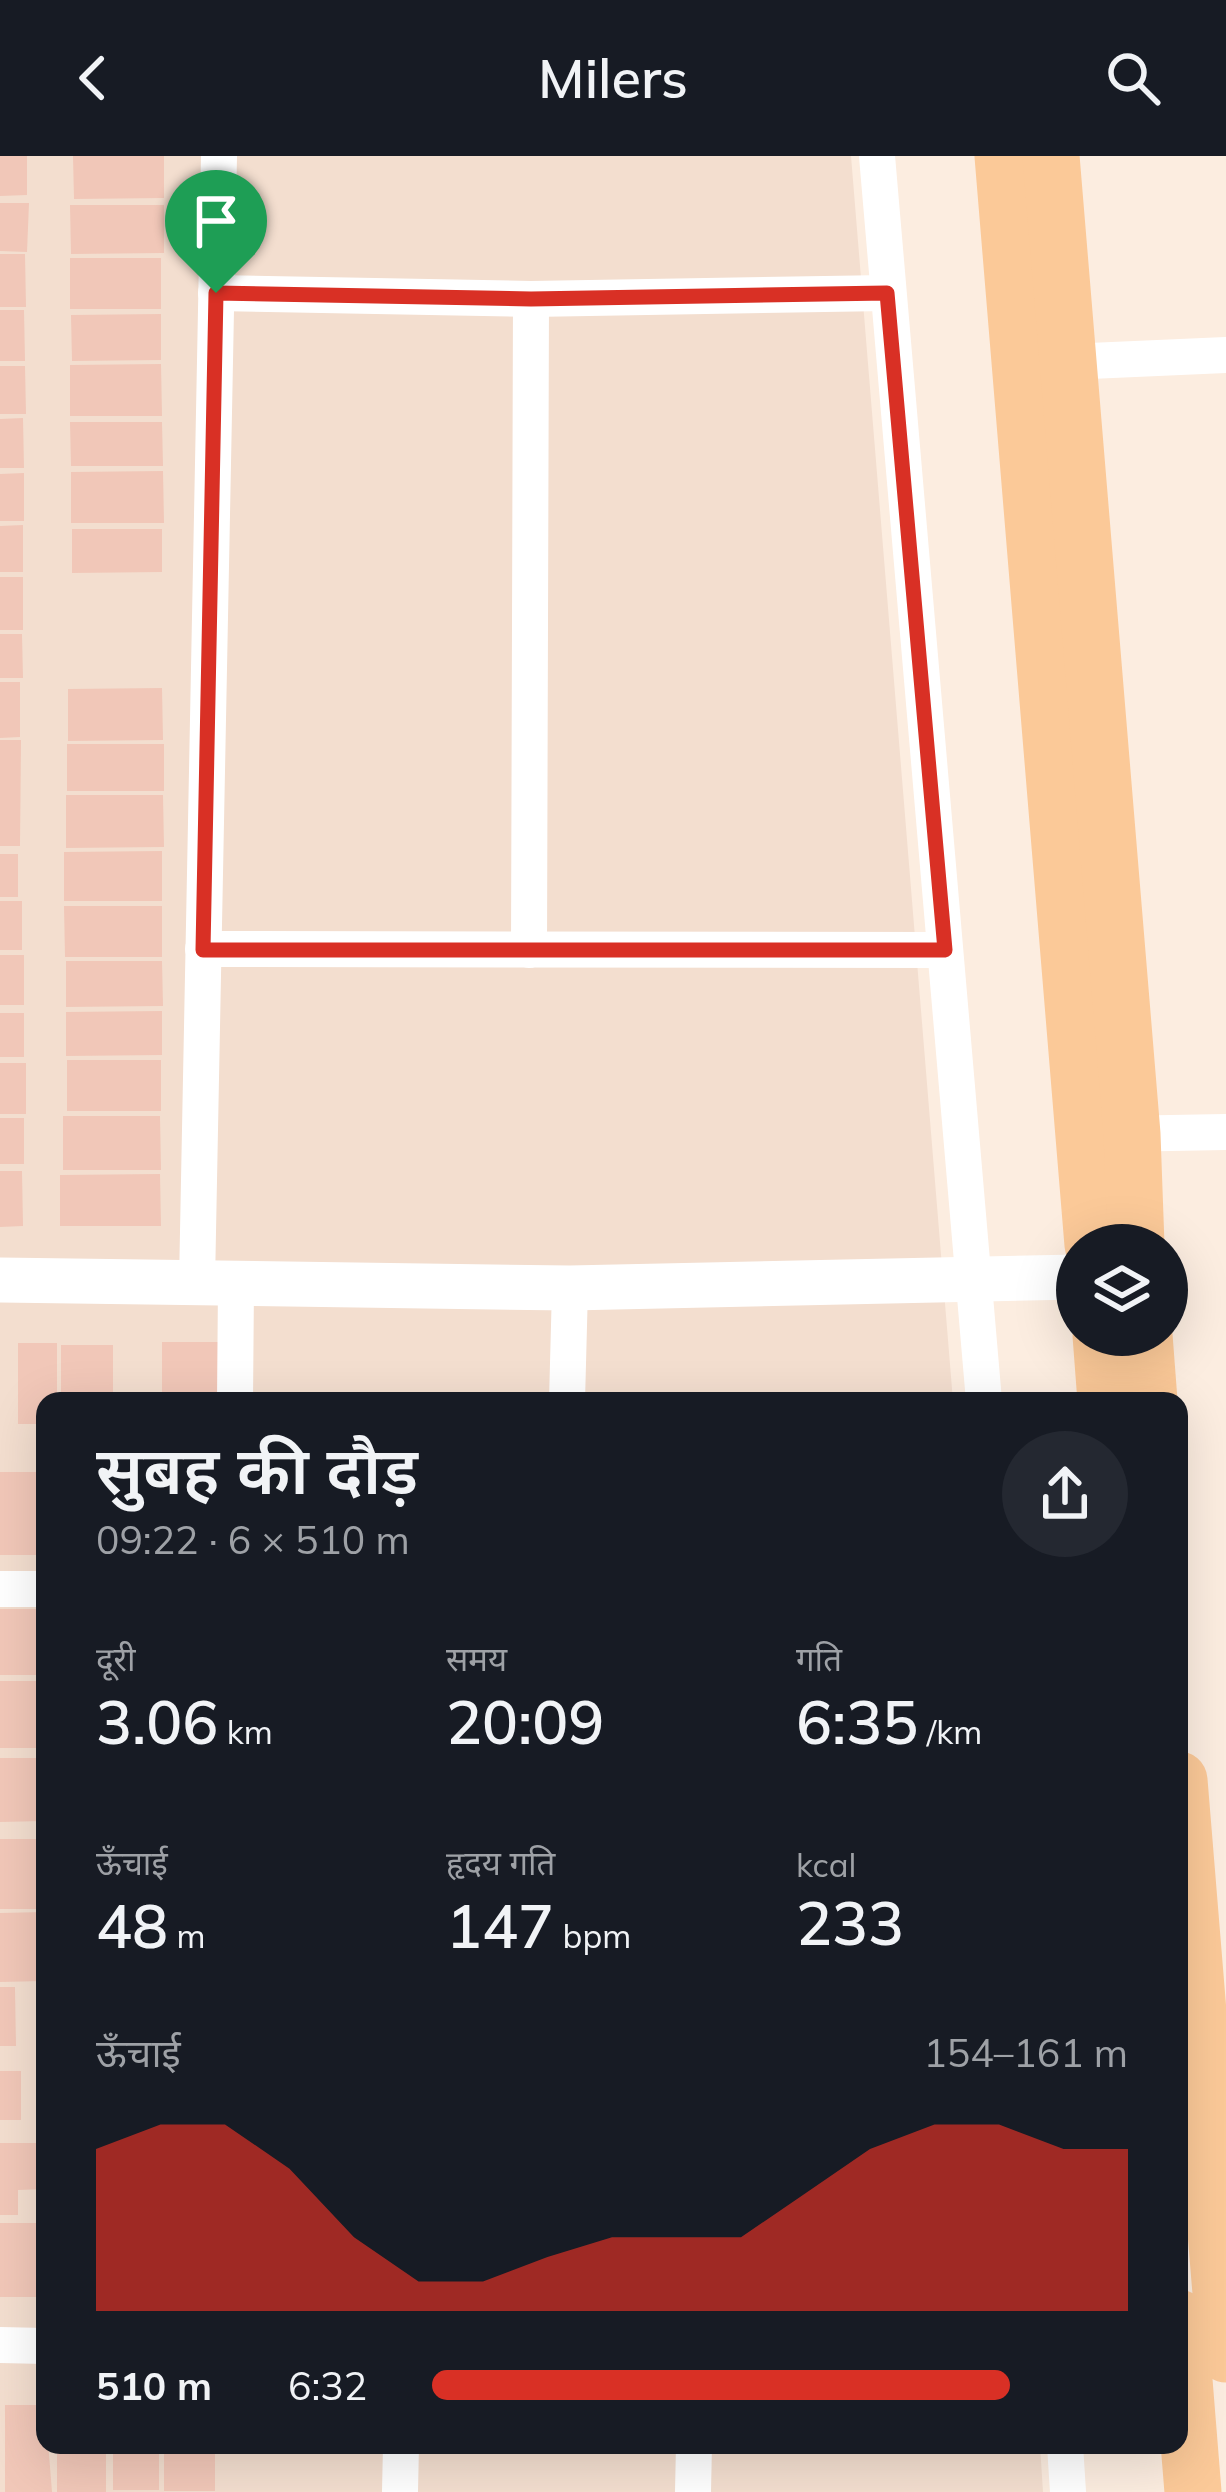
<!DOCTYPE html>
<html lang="hi">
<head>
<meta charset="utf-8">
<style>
	:root { --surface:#171b24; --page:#242831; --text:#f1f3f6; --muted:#9ea1a6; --accent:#d93025 }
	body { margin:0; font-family:Mulish,"Noto Sans Devanagari",sans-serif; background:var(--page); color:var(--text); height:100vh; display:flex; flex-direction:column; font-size:45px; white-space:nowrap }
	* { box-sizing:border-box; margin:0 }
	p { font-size:39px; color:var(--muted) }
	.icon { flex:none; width:66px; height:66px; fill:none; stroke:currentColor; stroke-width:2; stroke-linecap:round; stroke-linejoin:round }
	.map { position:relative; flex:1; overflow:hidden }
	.panel { position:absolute; left:36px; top:1236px; width:1152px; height:1062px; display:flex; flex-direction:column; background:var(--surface); border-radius:24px; box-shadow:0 12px 48px #0002 }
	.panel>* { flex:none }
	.fabs { position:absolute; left:1056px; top:1068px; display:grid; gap:24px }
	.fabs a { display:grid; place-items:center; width:132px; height:132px; border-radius:50%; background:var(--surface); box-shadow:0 12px 48px #0002; font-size:60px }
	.pin { position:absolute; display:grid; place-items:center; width:102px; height:102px; color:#fff; margin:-123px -51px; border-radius:50% 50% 50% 0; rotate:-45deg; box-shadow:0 0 12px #0007 }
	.pin .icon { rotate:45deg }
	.round { display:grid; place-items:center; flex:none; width:126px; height:126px; border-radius:63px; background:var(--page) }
	.headline { display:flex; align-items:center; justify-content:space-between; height:204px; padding:0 60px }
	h1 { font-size:66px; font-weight:600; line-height:90px }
	.stats { display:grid; grid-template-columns:repeat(3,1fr); gap:18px; height:204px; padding:12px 60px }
	.stats div { display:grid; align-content:center }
	.stats b { font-size:60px; font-weight:600 }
	.stats small { font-size:33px; font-weight:400 }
	.stats p { font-size:33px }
	.chart { height:336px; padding:24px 60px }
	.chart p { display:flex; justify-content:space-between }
	.chart svg { width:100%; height:216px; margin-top:12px; fill:var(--accent); opacity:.7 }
	ul { padding:0 60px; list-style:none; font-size:39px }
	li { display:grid; grid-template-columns:192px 144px 1fr; align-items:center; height:90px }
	li i { height:30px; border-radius:15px; background:var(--accent) }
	header { display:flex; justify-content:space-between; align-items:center; height:156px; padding:0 60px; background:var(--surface); font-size:54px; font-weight:600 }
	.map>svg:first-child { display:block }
	.residential { fill:#f3decf }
	.building { fill:#f1c7b8 }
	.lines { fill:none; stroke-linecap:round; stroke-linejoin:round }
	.minor { stroke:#fff; stroke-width:36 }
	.tertiary { stroke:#fff; stroke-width:45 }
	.primary { stroke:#fbc998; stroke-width:57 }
	.route-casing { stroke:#fff; stroke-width:24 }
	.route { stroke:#d93025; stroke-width:15 }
</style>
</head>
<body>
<header><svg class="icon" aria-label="back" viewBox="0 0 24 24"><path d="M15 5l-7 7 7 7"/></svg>Milers<svg class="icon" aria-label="search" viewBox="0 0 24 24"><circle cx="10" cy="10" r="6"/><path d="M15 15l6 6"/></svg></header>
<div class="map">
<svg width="1226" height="2336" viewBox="0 0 1226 2336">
	<rect width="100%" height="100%" fill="#fcede0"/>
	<path class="residential" d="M0,0h851l102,1245h-908v1044h995l3,47h-1043z"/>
	<g class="building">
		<path d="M0,0h27v39l-27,1z"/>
		<path d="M73,0h91v42l-90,1z"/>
		<path d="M0,47h29l-2,49 -27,-1z"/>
		<path d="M70,49h94v48l-93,1z"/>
		<path d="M0,98h25l1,53h-26z"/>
		<rect x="70" y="102" width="91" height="51"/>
		<path d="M0,154h24l1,51h-25z"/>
		<path d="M161,158v46l-89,1 -1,-46z"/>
		<path d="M161,208l1,52h-92v-51z"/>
		<path d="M0,210h25l1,48h-26z"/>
		<path d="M23,262l1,50h-24v-49z"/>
		<path d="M70,266h92l1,44h-92z"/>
		<path d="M163,315l1,52h-93v-51z"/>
		<path d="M24,317v48h-24v-47z"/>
		<path d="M23,369v47h-23v-46z"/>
		<path d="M72,373h90v43l-90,1z"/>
		<rect x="0" y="421" width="23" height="53"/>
		<path d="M0,478h22l1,44h-23z"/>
		<path d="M0,526h20v55l-20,1z"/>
		<path d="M162,532l1,52 -95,1v-52z"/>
		<path d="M0,584h21l-1,106h-20z"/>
		<rect x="67" y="588" width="97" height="47"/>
		<path d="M66,639h97l1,52 -98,1z"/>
		<path d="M162,695v50h-98v-49z"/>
		<rect x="0" y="698" width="18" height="43"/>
		<rect x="0" y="745" width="22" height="49"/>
		<path d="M64,750h98v51h-97z"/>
		<rect x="0" y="799" width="24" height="50"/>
		<path d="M66,805h96l1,45 -97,1z"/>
		<path d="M162,855v44l-96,1v-44z"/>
		<rect x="0" y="857" width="24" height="44"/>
		<rect x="67" y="904" width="94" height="51"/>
		<rect x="0" y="907" width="26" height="51"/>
		<path d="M63,960h97l1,54h-98z"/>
		<rect x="0" y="962" width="24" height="46"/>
		<path d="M0,1015h22l1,55 -23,1z"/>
		<path d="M160,1018l1,52h-101v-51z"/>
		<rect x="162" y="1186" width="59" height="59"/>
		<path d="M18,1187h39v58h-12v23h-27z"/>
		<rect x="61" y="1189" width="52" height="56"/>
		<rect x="0" y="1316" width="45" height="83"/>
		<path d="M0,1453h42l1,66h-43z"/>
		<path d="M0,1525h40l1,67h-41z"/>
		<path d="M0,1602h44v63l-44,1z"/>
		<path d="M0,1683h42l1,70h-43z"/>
		<path d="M44,1756v69l-44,1v-69z"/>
		<path d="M0,1831h15l1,59h-16z"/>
		<rect x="0" y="1915" width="21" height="49"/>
		<path d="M0,1987h45v46l-27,1v25h-18z"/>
		<rect x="0" y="2067" width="45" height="74"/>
		<path d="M5,2249h40l7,87h-47z"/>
		<rect x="57" y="2289" width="49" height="47"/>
		<rect x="113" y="2289" width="46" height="45"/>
		<rect x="164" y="2289" width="51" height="46"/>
	</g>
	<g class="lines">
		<g class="minor">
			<path d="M877,0l107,1245"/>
			<path d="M216,137l315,6 356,-6"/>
			<path d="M1067,206l159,-7"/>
			<path d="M203,793l742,1"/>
			<path d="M529,794l2,-651"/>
			<path d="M1115,978l111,-2"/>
			<path d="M197,1127l22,-1127"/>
			<path d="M235,1245l1,-117"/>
			<path d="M567,1245l3,-113"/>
			<path d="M0,1433h45"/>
			<path d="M0,2189l45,1"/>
			<path d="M1065,2289l3,47"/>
			<path d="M400,2336l1,-47"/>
			<path d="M693,2336l1,-47"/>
		</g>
		<path class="tertiary" d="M0,1124l570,8 507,-11"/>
		<g class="primary">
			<path d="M1003,0l90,1089"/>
			<path d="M1051,0l81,978 4,111"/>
			<path d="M1101,1179l5,66"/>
			<path d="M1144,1179l5,66"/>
			<path d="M1179,1624l47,574"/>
			<path d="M1179,2162l14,174"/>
		</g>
	</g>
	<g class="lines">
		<g class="route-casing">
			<path id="route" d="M216,137l315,6 356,-6 58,657h-742z"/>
		</g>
		<use href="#route" class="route"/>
	</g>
</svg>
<div class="fabs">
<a><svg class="icon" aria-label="layers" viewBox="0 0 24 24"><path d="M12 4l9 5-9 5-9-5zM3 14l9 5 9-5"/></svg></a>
</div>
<div class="pin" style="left:216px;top:137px;background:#1e9e55"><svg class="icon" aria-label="arrive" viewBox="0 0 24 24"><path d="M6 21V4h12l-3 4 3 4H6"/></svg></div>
<section class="panel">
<div class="headline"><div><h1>सुबह की दौड़</h1><p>09:22 · 6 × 510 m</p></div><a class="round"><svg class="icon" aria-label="share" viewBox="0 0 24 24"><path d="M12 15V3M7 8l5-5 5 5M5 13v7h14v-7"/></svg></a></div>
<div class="stats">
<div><p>दूरी</p><b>3.06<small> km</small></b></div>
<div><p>समय</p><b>20:09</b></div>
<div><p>गति</p><b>6:35<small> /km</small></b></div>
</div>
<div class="stats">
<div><p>ऊँचाई</p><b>48<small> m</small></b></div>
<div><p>हृदय गति</p><b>147<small> bpm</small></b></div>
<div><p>kcal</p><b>233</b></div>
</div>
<div class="chart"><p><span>ऊँचाई</span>154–161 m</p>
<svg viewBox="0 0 160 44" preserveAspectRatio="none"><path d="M0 44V11L10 6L20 6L30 15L40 29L50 38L60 38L70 33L80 29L90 29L100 29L110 20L120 11L130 6L140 6L150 11L160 11V44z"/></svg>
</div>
<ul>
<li><b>510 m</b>6:32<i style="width:83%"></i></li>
</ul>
</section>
</div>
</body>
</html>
